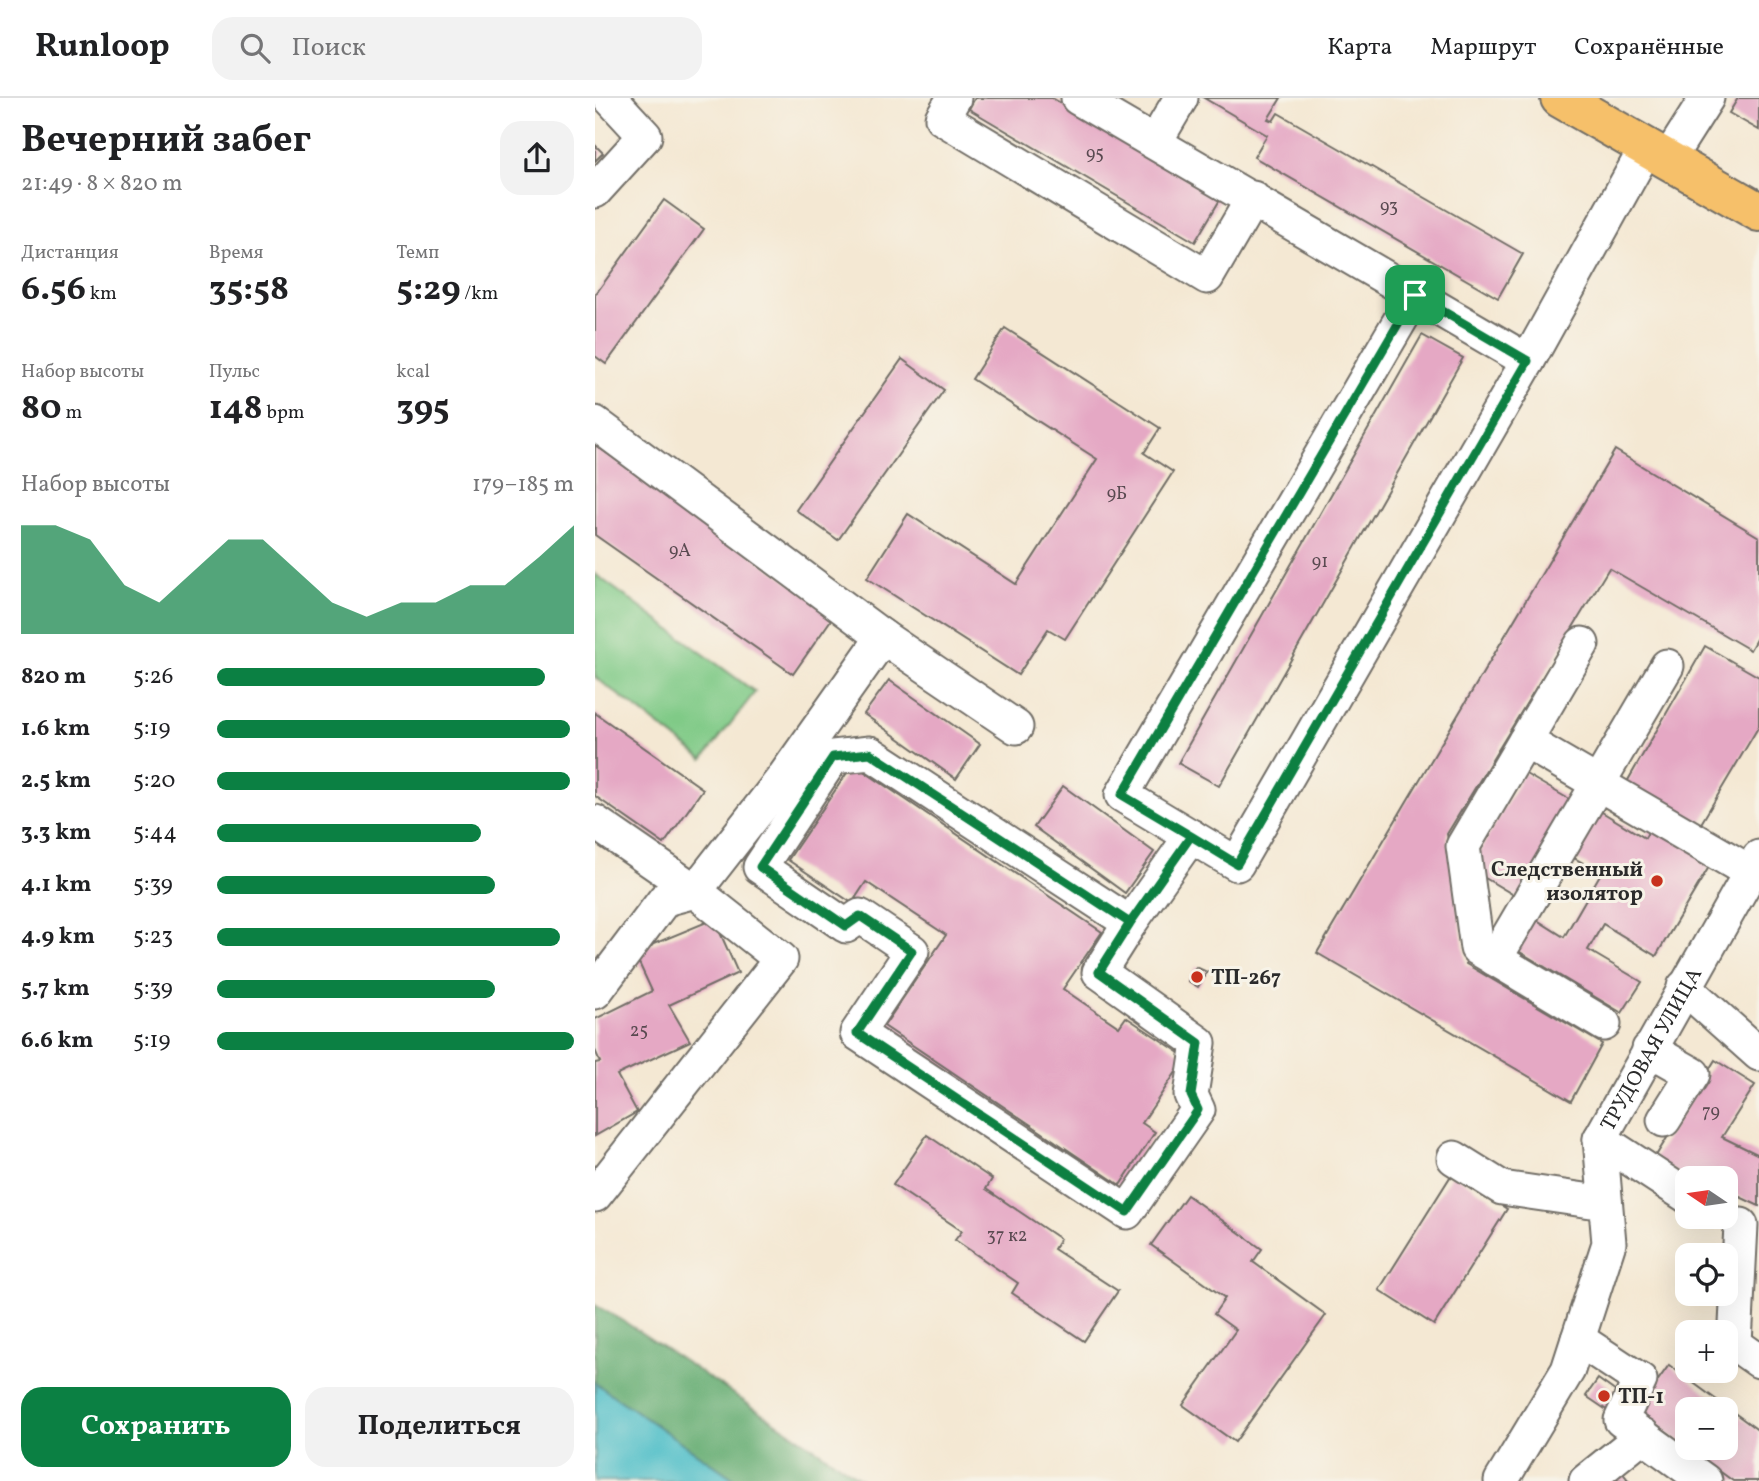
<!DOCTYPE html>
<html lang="ru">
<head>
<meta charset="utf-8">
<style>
	:root { --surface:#fff; --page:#f2f2f2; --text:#202124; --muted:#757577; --line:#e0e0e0; --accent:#0b8043 }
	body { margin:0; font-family:Vollkorn,serif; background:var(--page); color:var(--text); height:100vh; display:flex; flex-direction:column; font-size:26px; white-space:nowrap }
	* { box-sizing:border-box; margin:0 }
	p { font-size:23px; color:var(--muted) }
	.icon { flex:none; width:38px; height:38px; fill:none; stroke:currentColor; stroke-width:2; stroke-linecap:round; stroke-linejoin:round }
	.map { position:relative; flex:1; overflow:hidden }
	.details { display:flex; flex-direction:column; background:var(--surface); width:595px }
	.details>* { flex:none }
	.needle { width:46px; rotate:283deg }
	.controls { position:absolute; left:1080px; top:1068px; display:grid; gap:14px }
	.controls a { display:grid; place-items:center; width:63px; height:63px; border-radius:14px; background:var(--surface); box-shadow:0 7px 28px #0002; font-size:35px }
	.pin { position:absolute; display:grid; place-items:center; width:60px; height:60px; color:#fff; margin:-30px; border-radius:14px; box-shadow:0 4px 10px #0006 }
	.round { display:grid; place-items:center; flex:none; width:74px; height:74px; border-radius:21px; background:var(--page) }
	.headline { display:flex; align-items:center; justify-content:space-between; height:119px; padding:0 21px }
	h1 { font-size:38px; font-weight:700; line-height:52px }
	.metrics { display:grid; grid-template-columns:repeat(3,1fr); gap:10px; height:119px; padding:7px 21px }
	.metrics div { display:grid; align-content:center }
	.metrics b { font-size:35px; font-weight:700 }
	.metrics small { font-size:19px; font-weight:400 }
	.metrics p { font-size:19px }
	.chart { height:196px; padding:14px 21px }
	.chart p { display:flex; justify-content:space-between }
	.chart svg { width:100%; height:126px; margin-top:7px; fill:var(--accent); opacity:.7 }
	.cta { display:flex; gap:14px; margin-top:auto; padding:14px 21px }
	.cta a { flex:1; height:80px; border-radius:21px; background:var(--accent); color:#fff; font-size:28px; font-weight:700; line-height:80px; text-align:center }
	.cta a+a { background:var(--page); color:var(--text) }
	ul { padding:0 21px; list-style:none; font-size:23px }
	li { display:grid; grid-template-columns:112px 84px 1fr; align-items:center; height:52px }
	li i { height:18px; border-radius:9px; background:var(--accent) }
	header { display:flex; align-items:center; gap:42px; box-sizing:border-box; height:98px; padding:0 35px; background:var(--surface); border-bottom:2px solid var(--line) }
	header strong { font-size:33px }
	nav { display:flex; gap:38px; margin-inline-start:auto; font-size:24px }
	.search { width:490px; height:63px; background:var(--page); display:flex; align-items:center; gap:18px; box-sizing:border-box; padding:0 24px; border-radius:21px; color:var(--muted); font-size:26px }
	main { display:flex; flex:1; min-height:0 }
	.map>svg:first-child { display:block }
	.green { fill:#80ca87; stroke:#567a59; stroke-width:2 }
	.forest { fill:#68ae74; stroke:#4a6c50; stroke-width:2 }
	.water { fill:#52c0c9; stroke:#3e767a; stroke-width:2 }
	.building { fill:#e5a8c4 }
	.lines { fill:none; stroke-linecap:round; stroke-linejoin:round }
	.minor-casing { stroke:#716d66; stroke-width:37 }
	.major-casing { stroke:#716d66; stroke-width:42 }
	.minor { stroke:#fff; stroke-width:33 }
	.major { stroke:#f6c06b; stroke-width:38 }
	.route-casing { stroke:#fff; stroke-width:14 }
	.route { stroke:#0b8043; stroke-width:9 }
	.poi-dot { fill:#c8321e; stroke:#f7f3e8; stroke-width:2.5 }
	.labels { text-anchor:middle; stroke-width:6; stroke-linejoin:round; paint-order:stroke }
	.number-label { font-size:18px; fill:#5a4a51 }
	.poi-label { font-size:21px; font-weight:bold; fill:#2b2b2b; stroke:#f7f3e8; text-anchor:start }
	.street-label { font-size:21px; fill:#2b2b2b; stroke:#f7f3e8 }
</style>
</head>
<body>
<header>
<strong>Runloop</strong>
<div class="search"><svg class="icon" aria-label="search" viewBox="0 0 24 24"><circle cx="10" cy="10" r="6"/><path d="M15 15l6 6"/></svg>Поиск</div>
<nav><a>Карта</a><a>Маршрут</a><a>Сохранённые</a></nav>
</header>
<main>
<section class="details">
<div class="headline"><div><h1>Вечерний забег</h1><p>21:49 · 8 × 820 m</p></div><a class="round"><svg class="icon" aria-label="share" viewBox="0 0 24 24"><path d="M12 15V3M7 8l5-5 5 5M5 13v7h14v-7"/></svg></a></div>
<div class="metrics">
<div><p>Дистанция</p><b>6.56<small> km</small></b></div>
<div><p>Время</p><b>35:58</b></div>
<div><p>Темп</p><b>5:29<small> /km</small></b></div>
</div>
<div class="metrics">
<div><p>Набор высоты</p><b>80<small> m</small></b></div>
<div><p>Пульс</p><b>148<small> bpm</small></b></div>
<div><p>kcal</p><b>395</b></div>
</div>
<div class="chart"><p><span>Набор высоты</span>179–185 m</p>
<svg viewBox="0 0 160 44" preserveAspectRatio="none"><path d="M0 44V6L10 6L20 11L30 27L40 33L50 22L60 11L70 11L80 22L90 33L100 38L110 33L120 33L130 27L140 27L150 17L160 6V44z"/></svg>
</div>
<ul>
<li><b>820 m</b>5:26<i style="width:92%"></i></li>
<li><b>1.6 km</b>5:19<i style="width:99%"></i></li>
<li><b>2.5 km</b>5:20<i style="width:99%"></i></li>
<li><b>3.3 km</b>5:44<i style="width:74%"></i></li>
<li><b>4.1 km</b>5:39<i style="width:78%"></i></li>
<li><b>4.9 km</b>5:23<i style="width:96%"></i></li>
<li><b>5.7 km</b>5:39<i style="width:78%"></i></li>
<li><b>6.6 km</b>5:19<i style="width:100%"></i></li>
</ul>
<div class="cta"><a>Сохранить</a><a>Поделиться</a></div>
</section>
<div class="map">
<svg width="1164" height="1383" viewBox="0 0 1164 1383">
	<rect width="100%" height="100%" fill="#f7f3e8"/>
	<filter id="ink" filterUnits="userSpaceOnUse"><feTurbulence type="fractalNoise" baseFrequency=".0143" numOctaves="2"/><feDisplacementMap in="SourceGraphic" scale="14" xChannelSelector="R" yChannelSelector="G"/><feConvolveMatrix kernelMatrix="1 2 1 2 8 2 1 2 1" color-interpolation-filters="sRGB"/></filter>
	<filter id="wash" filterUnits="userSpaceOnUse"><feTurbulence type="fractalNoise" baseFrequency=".00686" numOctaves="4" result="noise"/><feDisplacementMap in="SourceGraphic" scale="28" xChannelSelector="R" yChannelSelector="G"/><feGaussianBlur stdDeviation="1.57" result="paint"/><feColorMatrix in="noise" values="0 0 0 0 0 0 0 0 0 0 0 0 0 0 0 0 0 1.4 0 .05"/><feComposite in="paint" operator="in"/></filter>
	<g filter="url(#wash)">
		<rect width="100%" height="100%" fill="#f4e8d3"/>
		<path class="green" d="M0,476l160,118 -52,67 -108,-82z"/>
		<path class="forest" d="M0,1207l33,19 236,157h-127l-142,-98z"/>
		<path class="water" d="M0,1285l142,98h-142z"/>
		<g id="blocks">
			<g class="building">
				<path d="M380,0h77l169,100 -26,44 -226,-133z"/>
				<path d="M609,0h77l-13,21 5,2 5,-8 245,141 -25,44 -244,-141 13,-22z"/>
				<path d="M1143,0h21v32l-30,-17z"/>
				<path d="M0,47l8,8 -8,8z"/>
				<path d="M69,102l40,29 -98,135 -11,-8v-61z"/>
				<path d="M410,230l155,100 -16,25 29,19 -108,167 -17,-10 -30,46 -151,-97 41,-64 108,70 81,-125 -125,-80z"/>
				<path d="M827,237l41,23 -244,428 -41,-23z"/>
				<path d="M307,261l42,31 -106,150 -42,-30z"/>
				<path d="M0,347l240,169 -42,60 -198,-139z"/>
				<path d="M1020,352l144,87v97l-9,16 -141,-82 -162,266 19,130 136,80 -31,57 -254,-148z"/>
				<path d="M1110,548l54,31v49l-63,106 -73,-43z"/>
				<path d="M294,582l91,64 -24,35 -92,-65z"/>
				<path d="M0,615l108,76 -39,55 -69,-48z"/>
				<path d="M258,666l249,168 -39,57 56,38 7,-10 60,40 -44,66 13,9 -35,53 -236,-159 62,-91 -80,-53 -14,21 -64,-43z"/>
				<path d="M929,675l55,32 -55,96 -54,-32z"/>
				<path d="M468,688l91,66 -29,41 -91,-66z"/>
				<path d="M997,708l53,32 10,-19 61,36 -60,101 -53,-32 -15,26 54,32 -20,31 -112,-67 19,-31 35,22 37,-64 -38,-21z"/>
				<path d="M119,821l24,54 -69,32 21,36 -73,34 20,37 -42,24v-73l5,-1 -5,-12v-31l57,-28 -18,-39z"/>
				<path d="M601,869l11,5 -9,15 -10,-6z"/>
				<path d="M1120,962l40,25 -33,52 37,18v51l-34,-16v-12h-38l-33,-19z"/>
				<path d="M332,1037l65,44 -6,10 74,50 -6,10 64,42 -34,50 -72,-48 6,-10 -63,-43 7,-9 -69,-46z"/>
				<path d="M857,1076l55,35 -73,116 -55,-35z"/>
				<path d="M592,1097l75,54 -9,13 73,53 -91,127 -52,-37 53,-75 -22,-16 11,-16 -74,-53z"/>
				<path d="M1074,1267l90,66v50h-26l-46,-34h38v-38h-38v38l-50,-37z"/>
				<path d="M1003,1281l25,18 -12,16 -25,-17z"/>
				<path d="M1026,1373l8,10h-20z"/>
			</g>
		</g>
	</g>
	<g filter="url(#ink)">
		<use href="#blocks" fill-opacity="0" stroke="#716d66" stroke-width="2"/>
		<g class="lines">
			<g class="minor-casing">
				<g id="minor">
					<path d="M359,0l-12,20 265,159 46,-79"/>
					<path d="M483,0l450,263 118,-213"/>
					<path d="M560,44l26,-44"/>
					<path d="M1072,63l40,-63"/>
					<path d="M0,93l50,-55 -35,-38"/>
					<path d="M820,197l-293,500 115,69 291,-503"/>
					<path d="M0,325l288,214 -102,144 -86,110 -30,8 -70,93"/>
					<path d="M285,537l136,92"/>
					<path d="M930,643l57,-97"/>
					<path d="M275,655l260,170 -31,49 100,71 -8,52 7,15 -71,102 -270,-179 55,-82 -52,-35 -14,10 -86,-59 73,-110z"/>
					<path d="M0,724l100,69 86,68 -186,236"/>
					<path d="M535,825l61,-87"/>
					<path d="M900,861l172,-293"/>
					<path d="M1089,889l75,67"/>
					<path d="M1009,926l-127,-76 -14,-102 62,-105 225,131"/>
					<path d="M1054,951l44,25 -29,46"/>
					<path d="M1005,1041l87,57"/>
					<path d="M859,1060l48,30 103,15"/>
					<path d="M1146,1127l-6,119 24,17"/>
					<path d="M983,1241l62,41 -19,40 84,61"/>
					<path id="s1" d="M906,1383l67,-111 41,-127 -9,-104 159,-282"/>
					<path d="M991,1383l57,-46"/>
				</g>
			</g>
			<g class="major-casing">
				<path id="major" d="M965,0l199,114"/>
			</g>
			<use href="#minor" class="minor"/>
			<use href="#major" class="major"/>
		</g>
	</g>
	<g class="lines" filter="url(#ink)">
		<g class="route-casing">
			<path id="route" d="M820,197l-293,500 69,41 -61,87 -31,49 100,71 -8,52 7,15 -71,102 -270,-179 55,-82 -52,-35 -14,10 -86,-59 73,-110 37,-4 260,170 61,-87 46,28 291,-503 -113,-66"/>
		</g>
		<use href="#route" class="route"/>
	</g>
	<g class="poi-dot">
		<circle cx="1062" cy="783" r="7"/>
		<circle cx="602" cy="879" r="7"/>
		<circle cx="1009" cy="1298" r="7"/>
	</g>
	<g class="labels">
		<g class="number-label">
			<text x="500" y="61">95</text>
			<text x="794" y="114">93</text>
			<text x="522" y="401">9Б</text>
			<text x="85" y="458">9А</text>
			<text x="725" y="469">91</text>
			<text x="44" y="938">25</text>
			<text x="1116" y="1019">79</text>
			<text x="412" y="1143">37 к2</text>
		</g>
		<g class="poi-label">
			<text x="1048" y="778" text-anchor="end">Следственный<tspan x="1048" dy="24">изолятор</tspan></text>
			<text x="616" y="886">ТП-267</text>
			<text x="1023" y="1305">ТП-1</text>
		</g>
		<g class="street-label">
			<text dy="7" stroke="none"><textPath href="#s1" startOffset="471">ТРУДОВАЯ УЛИЦА</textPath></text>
		</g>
	</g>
</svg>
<div class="controls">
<a><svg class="needle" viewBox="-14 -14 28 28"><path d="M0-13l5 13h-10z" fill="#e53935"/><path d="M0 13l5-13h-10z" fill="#757577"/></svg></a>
<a><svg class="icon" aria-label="locate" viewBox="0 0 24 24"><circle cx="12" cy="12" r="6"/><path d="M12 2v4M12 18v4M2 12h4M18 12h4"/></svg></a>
<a>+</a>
<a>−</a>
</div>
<div class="pin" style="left:820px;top:197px;background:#1e9e55"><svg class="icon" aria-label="arrive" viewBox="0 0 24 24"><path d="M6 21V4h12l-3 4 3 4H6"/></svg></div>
</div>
</main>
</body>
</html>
